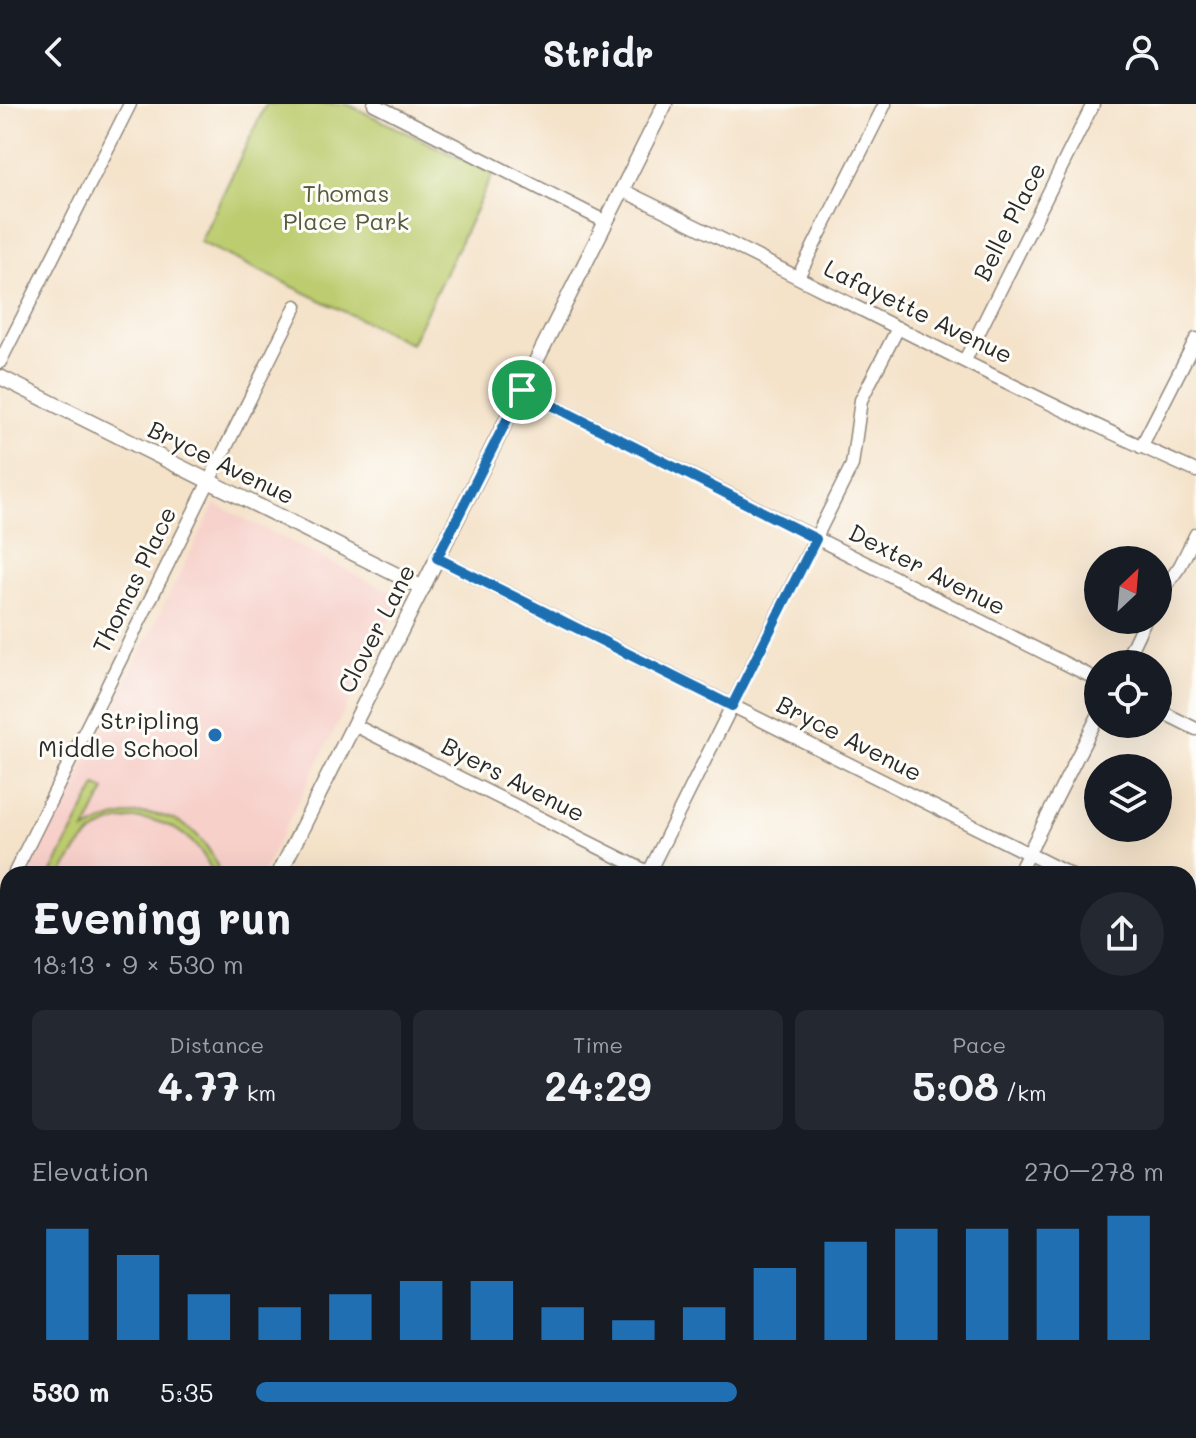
<!DOCTYPE html>
<html lang="en">
<head>
<meta charset="utf-8">
<style>
	:root { --surface:#171b24; --page:#242831; --text:#f1f3f6; --muted:#9ea1a6; --accent:#1f6fb2 }
	body { margin:0; font-family:Mali,sans-serif; background:var(--page); color:var(--text); height:100vh; display:flex; flex-direction:column; font-size:30px; white-space:nowrap }
	* { box-sizing:border-box; margin:0 }
	p { font-size:26px; color:var(--muted) }
	.icon { flex:none; width:44px; height:44px; fill:none; stroke:currentColor; stroke-width:2; stroke-linecap:round; stroke-linejoin:round }
	.map { position:relative; flex:1; overflow:hidden }
	.sheet { position:absolute; left:0px; top:762px; width:1196px; height:572px; display:flex; flex-direction:column; background:var(--surface); border-radius:24px 24px 0 0; box-shadow:0 8px 32px #0002 }
	.sheet>* { flex:none }
	.needle { width:52px; rotate:26deg }
	.fabs { position:absolute; left:1084px; top:442px; display:grid; gap:16px }
	.fabs a { display:grid; place-items:center; width:88px; height:88px; border-radius:50%; background:var(--surface); box-shadow:0 8px 32px #0002; font-size:40px }
	.pin { position:absolute; display:grid; place-items:center; width:68px; height:68px; color:#fff; margin:-34px; border:4px solid #fff; border-radius:50%; box-shadow:0 2px 8px #0007 }
	.round { display:grid; place-items:center; flex:none; width:84px; height:84px; border-radius:42px; background:var(--page) }
	.summary { display:flex; align-items:center; justify-content:space-between; height:136px; padding:0 32px }
	h1 { font-size:44px; font-weight:800; line-height:60px }
	.metrics { display:grid; grid-template-columns:repeat(3,1fr); gap:12px; height:136px; padding:8px 32px }
	.metrics div { display:grid; align-content:center; border-radius:12px; background:var(--page); text-align:center }
	.metrics b { font-size:40px; font-weight:800 }
	.metrics small { font-size:22px; font-weight:400 }
	.metrics p { font-size:22px }
	.chart { height:224px; padding:16px 32px }
	.chart p { display:flex; justify-content:space-between }
	.chart svg { width:100%; height:144px; margin-top:8px; stroke:var(--accent); stroke-width:6 }
	ul { padding:0 32px; list-style:none; font-size:26px }
	li { display:grid; grid-template-columns:128px 96px 1fr; align-items:center; height:60px }
	li i { height:20px; border-radius:10px; background:var(--accent) }
	header { display:flex; justify-content:space-between; align-items:center; height:104px; padding:0 32px; background:var(--surface); font-size:36px; font-weight:800 }
	.map>svg:first-child { display:block }
	.built { fill:#f7d0ca }
	.park { fill:#bccc6e; stroke:#747c4c; stroke-width:2 }
	.lines { fill:none; stroke-linecap:round; stroke-linejoin:round }
	.minor-casing { stroke:#90867a; stroke-width:15 }
	.tertiary-casing { stroke:#90867a; stroke-width:17 }
	.minor { stroke:#fff; stroke-width:12 }
	.tertiary { stroke:#fff; stroke-width:14 }
	.route-casing { stroke:#fff; stroke-width:16 }
	.route { stroke:#1f6fb2; stroke-width:10 }
	.poi-dot { fill:#1f6fb2; stroke:#fdfcf7; stroke-width:3 }
	.labels { text-anchor:middle; stroke-width:6; stroke-linejoin:round; paint-order:stroke }
	.park-label { font-size:24px; fill:#565b3f; stroke:#fdfcf7 }
	.street-label { font-size:24px; fill:#2b2b2b; stroke:#fdfcf7 }
	.poi-label { font-size:24px; fill:#2b2b2b; stroke:#fdfcf7; text-anchor:end }
</style>
</head>
<body>
<header><svg class="icon" aria-label="back" viewBox="0 0 24 24"><path d="M15 5l-7 7 7 7"/></svg>Stridr<svg class="icon" aria-label="person" viewBox="0 0 24 24"><circle cx="12" cy="8" r="4"/><path d="M4 21q1-7 8-7t8 7"/></svg></header>
<div class="map">
<svg width="1196" height="1334" viewBox="0 0 1196 1334">
	<rect width="100%" height="100%" fill="#fdfcf7"/>
	<filter id="ink" filterUnits="userSpaceOnUse"><feTurbulence type="fractalNoise" baseFrequency=".0125" numOctaves="2"/><feDisplacementMap in="SourceGraphic" scale="16" xChannelSelector="R" yChannelSelector="G"/><feConvolveMatrix kernelMatrix="1 2 1 2 8 2 1 2 1" color-interpolation-filters="sRGB"/></filter>
	<filter id="wash" filterUnits="userSpaceOnUse"><feTurbulence type="fractalNoise" baseFrequency=".006" numOctaves="4" result="noise"/><feDisplacementMap in="SourceGraphic" scale="32" xChannelSelector="R" yChannelSelector="G"/><feGaussianBlur stdDeviation="1.8" result="paint"/><feColorMatrix in="noise" values="0 0 0 0 0 0 0 0 0 0 0 0 0 0 0 0 0 1.4 0 .05"/><feComposite in="paint" operator="in"/></filter>
	<g filter="url(#wash)">
		<rect width="100%" height="100%" fill="#f4e2c9"/>
		<g class="built">
			<path d="M215,400l186,93 -139,277h-233z"/>
			<path d="M8,813v131l-8,-4v-112z"/>
		</g>
		<g class="park">
			<path d="M266,0h81l146,70 -82,170 -211,-102z"/>
			<path d="M96,682l9,4 -20,41c52,-32 115,-21 135,43h-7c-18,-49 -77,-73 -121,-40 -14,11 -22,25 -29,40h-12z"/>
		</g>
	</g>
	<g filter="url(#ink)">
		<g class="lines">
			<g class="minor-casing">
				<g id="minor">
					<path d="M374,0l232,118"/>
					<path d="M622,86c192,93 379,195 574,281"/>
					<path d="M798,173l87,-173"/>
					<path d="M965,256l128,-256"/>
					<path d="M0,258l130,-258"/>
					<path d="M522,286l576,290"/>
					<path d="M1141,343l55,-108"/>
					<path d="M437,454l632,316"/>
					<path d="M1158,493l22,-31 16,-32"/>
					<path d="M1124,560l21,-44"/>
					<path d="M1158,606l38,19"/>
					<path d="M354,621l298,149"/>
					<path d="M14,770l282,-568"/>
					<path d="M648,770l204,-409 9,-65 37,-72"/>
					<path d="M1018,770l80,-158"/>
					<path d="M0,797l8,-16"/>
					<path d="M1188,830l8,4"/>
					<path d="M0,959l8,4"/>
					<path d="M1188,1037l8,4"/>
					<path d="M1188,1164l8,-16"/>
					<path d="M0,1188l8,4"/>
					<path d="M1188,1242l8,4"/>
					<path d="M114,1326l16,8"/>
					<path d="M543,1326l15,8"/>
					<path d="M947,1326l16,8"/>
					<path d="M367,1334l4,-8"/>
					<path d="M740,1334l3,-8"/>
					<path d="M1104,1334l4,-8"/>
				</g>
			</g>
			<g class="tertiary-casing">
				<g id="tertiary">
					<path d="M0,273l423,211"/>
					<path d="M279,770l386,-770"/>
					<path d="M0,1322l8,-16"/>
				</g>
			</g>
			<use href="#minor" class="minor"/>
			<use href="#tertiary" class="tertiary"/>
		</g>
	</g>
	<g class="lines" filter="url(#ink)">
		<g class="route-casing">
			<path id="route" d="M522,286l294,149 -84,167 -295,-148z"/>
		</g>
		<use href="#route" class="route"/>
	</g>
	<circle class="poi-dot" cx="215" cy="631" r="8"/>
	<g class="labels">
		<g class="park-label">
			<text x="346" y="98">Thomas<tspan x="346" dy="28">Place Park</tspan></text>
		</g>
		<g class="street-label">
			<text transform="translate(1010 118) rotate(-63)" y="8">Belle Place</text>
			<text transform="translate(918 208) rotate(26)" y="8">Lafayette Avenue</text>
			<text transform="translate(221 359) rotate(26)" y="8">Bryce Avenue</text>
			<text transform="translate(927 466) rotate(27)" y="8">Dexter Avenue</text>
			<text transform="translate(135 476) rotate(-64)" y="8">Thomas Place</text>
			<text transform="translate(377 525) rotate(-63)" y="8">Clover Lane</text>
			<text transform="translate(849 635) rotate(27)" y="8">Bryce Avenue</text>
			<text transform="translate(513 676) rotate(27)" y="8">Byers Avenue</text>
		</g>
		<g class="poi-label">
			<text x="199" y="625">Stripling<tspan x="199" dy="28">Middle School</tspan></text>
		</g>
	</g>
</svg>
<div class="fabs">
<a><svg class="needle" viewBox="-14 -14 28 28"><path d="M0-13l5 13h-10z" fill="#e53935"/><path d="M0 13l5-13h-10z" fill="#9ea1a6"/></svg></a>
<a><svg class="icon" aria-label="locate" viewBox="0 0 24 24"><circle cx="12" cy="12" r="6"/><path d="M12 2v4M12 18v4M2 12h4M18 12h4"/></svg></a>
<a><svg class="icon" aria-label="layers" viewBox="0 0 24 24"><path d="M12 4l9 5-9 5-9-5zM3 14l9 5 9-5"/></svg></a>
</div>
<div class="pin" style="left:522px;top:286px;background:#1e9e55"><svg class="icon" aria-label="arrive" viewBox="0 0 24 24"><path d="M6 21V4h12l-3 4 3 4H6"/></svg></div>
<section class="sheet">
<div class="summary"><div><h1>Evening run</h1><p>18:13 · 9 × 530 m</p></div><a class="round"><svg class="icon" aria-label="share" viewBox="0 0 24 24"><path d="M12 15V3M7 8l5-5 5 5M5 13v7h14v-7"/></svg></a></div>
<div class="metrics">
<div><p>Distance</p><b>4.77<small> km</small></b></div>
<div><p>Time</p><b>24:29</b></div>
<div><p>Pace</p><b>5:08<small> /km</small></b></div>
</div>
<div class="chart"><p><span>Elevation</span>270–278 m</p>
<svg viewBox="0 0 160 44" preserveAspectRatio="none"><path d="M5 44V10M15 44V18M25 44V30M35 44V34M45 44V30M55 44V26M65 44V26M75 44V34M85 44V38M95 44V34M105 44V22M115 44V14M125 44V10M135 44V10M145 44V10M155 44V6"/></svg>
</div>
<ul>
<li><b>530 m</b>5:35<i style="width:53%"></i></li>
</ul>
</section>
</div>
</body>
</html>
